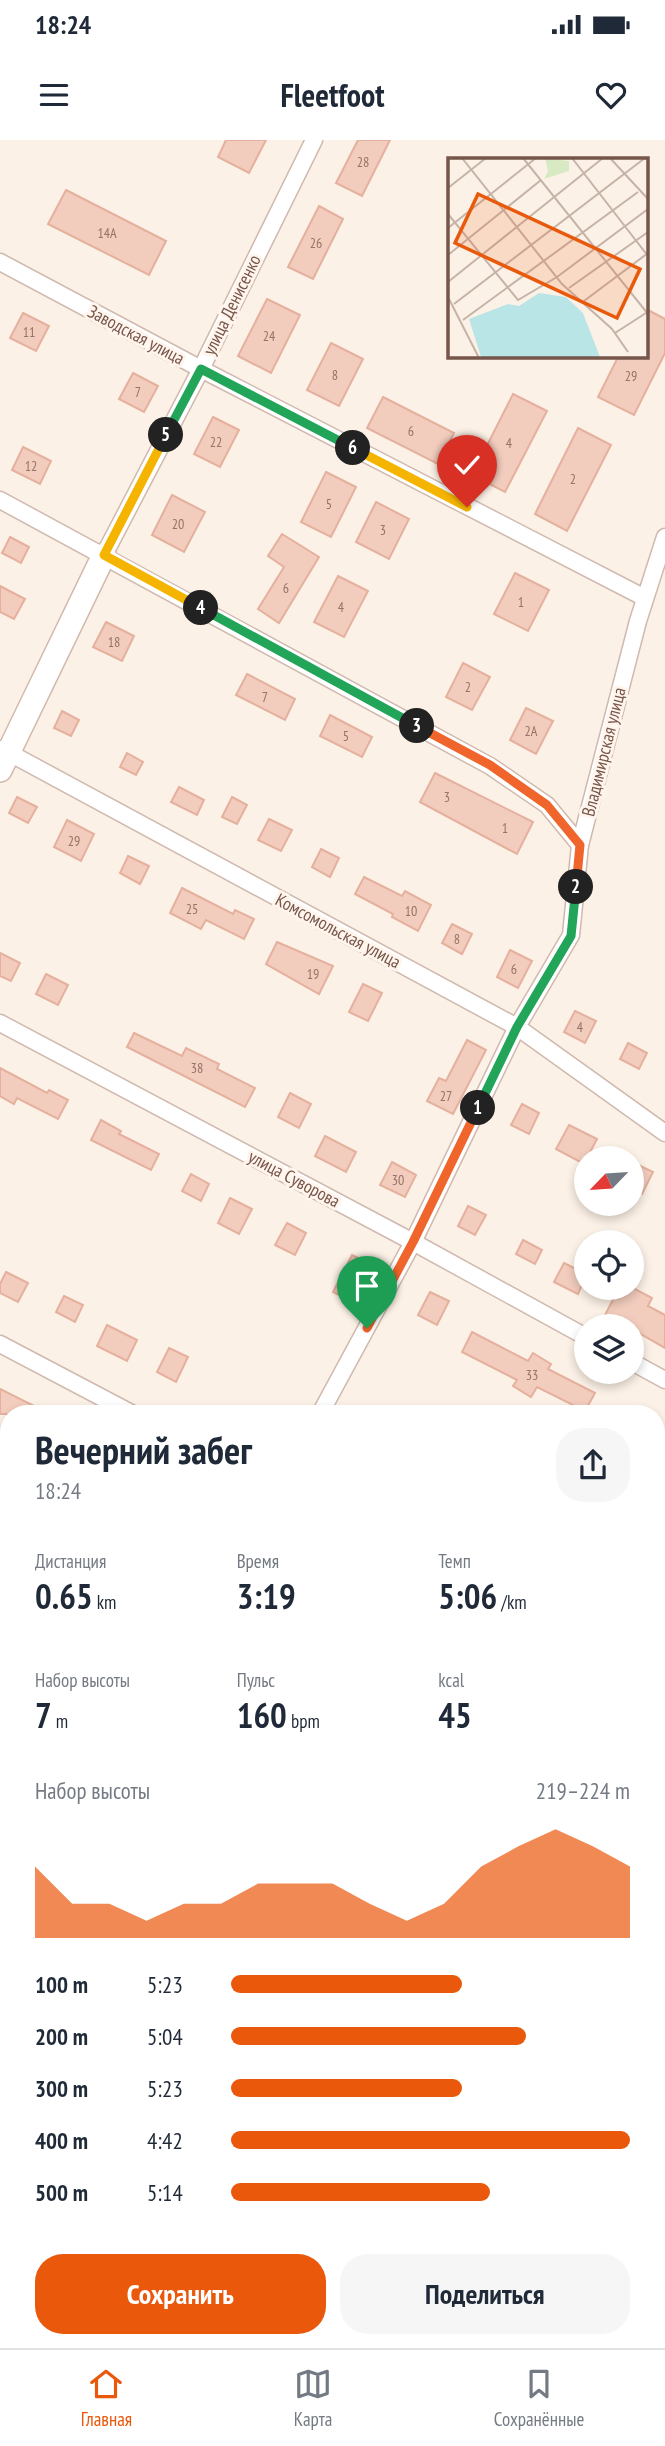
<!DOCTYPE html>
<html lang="ru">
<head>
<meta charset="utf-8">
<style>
	:root { --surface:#fff; --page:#f6f6f7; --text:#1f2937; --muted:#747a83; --line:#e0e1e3; --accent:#ea580c }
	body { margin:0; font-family:"PT Sans Narrow",sans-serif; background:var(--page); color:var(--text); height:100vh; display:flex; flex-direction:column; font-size:26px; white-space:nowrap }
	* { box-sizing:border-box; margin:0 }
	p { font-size:23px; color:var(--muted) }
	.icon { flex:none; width:38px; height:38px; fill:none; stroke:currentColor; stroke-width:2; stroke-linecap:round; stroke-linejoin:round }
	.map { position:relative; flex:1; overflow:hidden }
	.panel { position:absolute; left:0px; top:1265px; width:665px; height:943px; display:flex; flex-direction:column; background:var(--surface); border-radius:28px 28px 0 0; box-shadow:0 4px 10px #0003 }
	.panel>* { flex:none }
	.needle { width:46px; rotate:245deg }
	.fabs { position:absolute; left:574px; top:1006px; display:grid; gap:14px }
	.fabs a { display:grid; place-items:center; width:70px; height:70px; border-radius:50%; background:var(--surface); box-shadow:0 4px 10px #0003; font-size:35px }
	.pin { position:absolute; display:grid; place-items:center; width:60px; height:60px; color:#fff; margin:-72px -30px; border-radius:50% 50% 50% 0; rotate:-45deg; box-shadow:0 0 7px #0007 }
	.pin .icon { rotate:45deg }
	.km { position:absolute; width:35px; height:35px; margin:-18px; border-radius:50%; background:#222; color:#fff; font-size:19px; line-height:35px; text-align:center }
	.round { display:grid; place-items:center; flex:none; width:74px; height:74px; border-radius:28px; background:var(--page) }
	.overview { display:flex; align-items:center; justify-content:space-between; height:119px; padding:0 35px }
	h1 { font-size:38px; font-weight:700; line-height:52px }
	.stats { display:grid; grid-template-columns:repeat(3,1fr); gap:10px; height:119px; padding:7px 35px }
	.stats div { display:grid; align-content:center }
	.stats b { font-size:35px; font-weight:700 }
	.stats small { font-size:19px; font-weight:400 }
	.stats p { font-size:19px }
	.chart { height:196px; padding:14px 35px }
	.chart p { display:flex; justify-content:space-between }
	.chart svg { width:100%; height:126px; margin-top:7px; fill:var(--accent); opacity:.7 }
	.action { display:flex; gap:14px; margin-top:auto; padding:14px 35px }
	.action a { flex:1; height:80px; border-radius:28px; background:var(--accent); color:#fff; font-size:28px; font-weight:700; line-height:80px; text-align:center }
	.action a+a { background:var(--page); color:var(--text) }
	ul { padding:0 35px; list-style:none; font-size:23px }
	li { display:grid; grid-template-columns:112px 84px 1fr; align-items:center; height:52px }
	li i { height:18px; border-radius:9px; background:var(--accent) }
	.status { display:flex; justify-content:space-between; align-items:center; height:49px; padding:0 35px; background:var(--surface); direction:ltr }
	.status svg { height:19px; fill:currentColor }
	header { display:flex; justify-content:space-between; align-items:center; height:91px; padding:0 35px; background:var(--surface); font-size:32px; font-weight:700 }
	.tab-bar { display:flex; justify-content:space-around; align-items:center; height:98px; border-top:2px solid var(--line); background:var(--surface); font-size:19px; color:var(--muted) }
	.tab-bar a { display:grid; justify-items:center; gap:4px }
	.tab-bar .active { color:var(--accent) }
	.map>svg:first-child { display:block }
	.building { fill:#f2ccbd; stroke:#e5b09d; stroke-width:2 }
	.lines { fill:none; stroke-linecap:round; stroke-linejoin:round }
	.street-casing { stroke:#d0b9ae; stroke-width:19 }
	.secondary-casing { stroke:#d3b9ac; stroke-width:26 }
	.street { stroke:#fff; stroke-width:16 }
	.secondary { stroke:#fff; stroke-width:23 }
	.split-1-casing { stroke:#fff; stroke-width:14 }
	.split-2-casing { stroke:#fff; stroke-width:14 }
	.split-3-casing { stroke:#fff; stroke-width:14 }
	.split-4-casing { stroke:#fff; stroke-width:14 }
	.split-5-casing { stroke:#fff; stroke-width:14 }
	.split-6-casing { stroke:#fff; stroke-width:14 }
	.split-7-casing { stroke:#fff; stroke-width:14 }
	.split-1 { stroke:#f0652b; stroke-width:9 }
	.split-2 { stroke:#22a559; stroke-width:9 }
	.split-3 { stroke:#f0652b; stroke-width:9 }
	.split-4 { stroke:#22a559; stroke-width:9 }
	.split-5 { stroke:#f5b400; stroke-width:9 }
	.split-6 { stroke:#22a559; stroke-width:9 }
	.split-7 { stroke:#f5b400; stroke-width:9 }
	.labels { text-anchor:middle; stroke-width:6; stroke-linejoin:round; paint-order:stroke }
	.number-label { font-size:14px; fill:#957367 }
	.street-label { font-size:18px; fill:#76554a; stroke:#fff5ec }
	.inset-road { fill:none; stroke:#c6b3a8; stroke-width:2 }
	.view { fill:#e8590c; fill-opacity:0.15; stroke:#e8590c; stroke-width:3.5 }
	.inset-edge { fill:none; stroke:#76554a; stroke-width:3.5 }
</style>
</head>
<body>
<div class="status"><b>18:24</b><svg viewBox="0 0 49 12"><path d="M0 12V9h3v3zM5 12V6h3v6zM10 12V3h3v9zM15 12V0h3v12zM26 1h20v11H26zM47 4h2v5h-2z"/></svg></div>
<header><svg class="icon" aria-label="menu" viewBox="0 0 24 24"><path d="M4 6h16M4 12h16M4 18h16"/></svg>Fleetfoot<svg class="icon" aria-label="heart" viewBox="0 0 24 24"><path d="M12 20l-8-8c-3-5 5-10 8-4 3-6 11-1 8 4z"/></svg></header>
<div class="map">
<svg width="665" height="2208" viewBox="0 0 665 2208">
	<rect width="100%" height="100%" fill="#fcf1e6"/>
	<g class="building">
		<path d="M226,0h40l-17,33 -31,-16z"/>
		<path d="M358,0h32l-28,56 -26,-13z"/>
		<path d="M66,50l100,51 -17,34 -101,-51z"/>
		<path d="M319,66l24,13 -30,60 -25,-12z"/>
		<path d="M267,159l33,16 -29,58 -33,-17z"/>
		<path d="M646,169l19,10v34l-31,62 -36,-18 21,-42h27z"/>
		<path d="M23,173l26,13 -13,25 -26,-13z"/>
		<path d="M331,203l32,16 -24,47 -32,-16z"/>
		<path d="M133,233l25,13 -14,26 -25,-13z"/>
		<path d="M513,254l34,17 -42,81 -33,-17z"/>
		<path d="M383,257l71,36 -16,31 -71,-36z"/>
		<path d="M213,277l26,13 -19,37 -26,-13z"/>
		<path d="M578,288l33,17 -44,86 -32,-17z"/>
		<path d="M23,307l28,14 -11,23 -28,-14z"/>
		<path d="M326,332l30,15 -25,50 -30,-15z"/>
		<path d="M172,355l33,17 -21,40 -32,-17z"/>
		<path d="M376,362l33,17 -20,40 -33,-17z"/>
		<path d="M282,394l37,23 -40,66 -21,-14 26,-42 -16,-11z"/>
		<path d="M10,397l19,10 -8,16 -19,-10z"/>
		<path d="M515,433l34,17 -21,41 -34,-17z"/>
		<path d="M338,436l30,15 -24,46 -30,-15z"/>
		<path d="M0,446l25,13 -11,20 -14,-7z"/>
		<path d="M106,482l28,14 -12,25 -29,-14z"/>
		<path d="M463,523l27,14 -18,33 -26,-13z"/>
		<path d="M247,534l48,25 -10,21 -49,-25z"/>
		<path d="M526,568l27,13 -17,33 -26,-14z"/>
		<path d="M62,571l17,9 -8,16 -17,-8z"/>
		<path d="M330,575l42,22 -10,20 -42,-21z"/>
		<path d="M127,613l16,9 -7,13 -16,-8z"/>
		<path d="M435,633l98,49 -16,32 -97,-52z"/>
		<path d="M179,647l25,13 -7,15 -26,-13z"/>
		<path d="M17,657l20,10 -9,16 -19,-10z"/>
		<path d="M232,657l15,8 -10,19 -15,-7z"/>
		<path d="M269,679l23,11 -11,21 -23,-11z"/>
		<path d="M67,680l27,14 -13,27 -27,-14z"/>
		<path d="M321,709l18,9 -9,19 -18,-10z"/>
		<path d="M128,716l21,10 -9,18 -20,-11z"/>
		<path d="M364,737l38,19 3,-5 26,14 -13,26 -26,-14 1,-3 -38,-20z"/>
		<path d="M182,748l51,26 2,-4 19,9 -10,20 -38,-19 -5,9 -31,-16z"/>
		<path d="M452,784l20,10 -10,20 -20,-11z"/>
		<path d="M277,802l56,24 -14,28 -53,-30z"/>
		<path d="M510,810l22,11 -14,27 -21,-11z"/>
		<path d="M0,813l20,10 -9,18 -11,-5z"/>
		<path d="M46,834l22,11 -10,20 -22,-11z"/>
		<path d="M363,844l19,9 -14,28 -19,-9z"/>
		<path d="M575,871l21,10 -11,22 -21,-11z"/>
		<path d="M134,893l48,23 4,-8 33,16 -2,5 38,19 -10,19 -118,-60z"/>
		<path d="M467,900l19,10 -33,64 -26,-13 12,-23 7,3z"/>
		<path d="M628,903l19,10 -8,16 -19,-10z"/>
		<path d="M0,928l47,25 2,-3 19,10 -10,19 -41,-21 -3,6 -14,-8z"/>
		<path d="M290,953l21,11 -12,24 -21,-11z"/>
		<path d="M522,964l17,9 -10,21 -18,-9z"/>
		<path d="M101,980l20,11 -2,3 40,20 -8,16 -60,-30z"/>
		<path d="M569,985l28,14 -13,25 -28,-15z"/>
		<path d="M325,996l31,16 -10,20 -31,-16z"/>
		<path d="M392,1022l24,13 -11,22 -25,-12z"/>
		<path d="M632,1022l21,10 -11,22 -10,-5z"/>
		<path d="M191,1034l18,10 -8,17 -19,-10z"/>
		<path d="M230,1058l22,11 -13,25 -21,-11z"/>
		<path d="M468,1066l18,9 -11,20 -17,-9z"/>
		<path d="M287,1083l19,10 -11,22 -20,-10z"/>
		<path d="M523,1100l19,10 -7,14 -19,-10z"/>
		<path d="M352,1115l14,7 -19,37 -14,-7z"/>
		<path d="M564,1123l22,11 -8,20 -24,-12z"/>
		<path d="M6,1132l22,11 -10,19 -18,-9v-9z"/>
		<path d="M619,1148h14l19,10 -4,8 17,9v33l-33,-19v-3h-5l-22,-11z"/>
		<path d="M430,1152l19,9 -12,24 -19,-10z"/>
		<path d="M64,1156l19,9 -8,17 -19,-10z"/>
		<path d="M107,1185l30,15 -10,21 -30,-15z"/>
		<path d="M472,1192l56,29 5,-8 18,11 -3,5 47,24 -10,18 -48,-24 -6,10 -18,-11 4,-6 -55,-28z"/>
		<path d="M169,1208l19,9 -12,25 -19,-10z"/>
		<path d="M0,1249l50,25h-50z"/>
	</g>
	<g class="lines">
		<g class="street-casing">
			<g id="street">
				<path d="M0,122l201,107 444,229"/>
				<path d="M0,360l490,266 57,39 33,40"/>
				<path d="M104,415l97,-186 113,-229"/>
				<path d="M2,609l515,278 148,106"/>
				<path d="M0,883l413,219 173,95"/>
				<path d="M0,1204l133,70"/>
				<path d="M632,1222l33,18"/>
				<path d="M320,1274l93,-172 104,-215 54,-92 9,-90 58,-224 27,-84"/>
				<path d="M0,1521l9,4"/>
				<path d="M656,1542l9,4"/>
				<path d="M0,1810l9,4"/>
				<path d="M656,1843l9,4"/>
				<path d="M656,1882l9,-19"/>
				<path d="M0,1924l9,-17"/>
				<path d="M0,2101l9,4"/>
				<path d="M656,2137l9,4"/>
				<path d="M200,2200l17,8"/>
				<path d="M498,2208l4,-8"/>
			</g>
		</g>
		<g class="secondary-casing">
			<path id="secondary" d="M0,630l104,-215"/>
		</g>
		<use href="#street" class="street"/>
		<use href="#secondary" class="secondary"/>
	</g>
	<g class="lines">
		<g class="split-1-casing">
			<path id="split-1" d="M367,1188l46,-86 65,-134"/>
		</g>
		<g class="split-2-casing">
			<path id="split-2" d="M478,968l39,-81 54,-91 5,-49"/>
		</g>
		<g class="split-3-casing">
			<path id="split-3" d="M417,586l73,39 57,40 33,40 -4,42"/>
		</g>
		<g class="split-4-casing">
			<path id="split-4" d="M201,468l216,118"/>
		</g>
		<g class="split-5-casing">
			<path id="split-5" d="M166,295l-62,120 97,53"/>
		</g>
		<g class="split-6-casing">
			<path id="split-6" d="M166,295l35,-66 152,79"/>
		</g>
		<g class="split-7-casing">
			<path id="split-7" d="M353,308l114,59"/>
		</g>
		<use href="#split-1" class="split-1"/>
		<use href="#split-2" class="split-2"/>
		<use href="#split-3" class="split-3"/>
		<use href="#split-4" class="split-4"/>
		<use href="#split-5" class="split-5"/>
		<use href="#split-6" class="split-6"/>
		<use href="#split-7" class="split-7"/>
	</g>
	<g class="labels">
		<g class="number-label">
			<text x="363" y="27">28</text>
			<text x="107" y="98">14А</text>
			<text x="316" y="108">26</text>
			<text x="29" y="197">11</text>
			<text x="269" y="201">24</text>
			<text x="335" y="240">8</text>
			<text x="631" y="241">29</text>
			<text x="138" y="257">7</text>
			<text x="411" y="296">6</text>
			<text x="216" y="307">22</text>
			<text x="509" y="308">4</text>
			<text x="31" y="331">12</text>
			<text x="573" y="344">2</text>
			<text x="329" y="369">5</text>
			<text x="178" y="389">20</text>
			<text x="383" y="395">3</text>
			<text x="286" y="453">6</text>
			<text x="521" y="467">1</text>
			<text x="341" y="472">4</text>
			<text x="114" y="507">18</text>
			<text x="468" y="552">2</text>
			<text x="265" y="562">7</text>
			<text x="531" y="596">2А</text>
			<text x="346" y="601">5</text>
			<text x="447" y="662">3</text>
			<text x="505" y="693">1</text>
			<text x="74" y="706">29</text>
			<text x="192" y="774">25</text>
			<text x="411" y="776">10</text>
			<text x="457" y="804">8</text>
			<text x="514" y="834">6</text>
			<text x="313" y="839">19</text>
			<text x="580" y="892">4</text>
			<text x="197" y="933">38</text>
			<text x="446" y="961">27</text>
			<text x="398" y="1045">30</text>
			<text x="532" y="1240">33</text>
		</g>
		<g class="street-label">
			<text transform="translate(232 165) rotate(-64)" y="6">улица Денисенко</text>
			<text transform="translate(136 195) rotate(28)" y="6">Заводская улица</text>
			<text transform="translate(604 612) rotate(-76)" y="6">Владимирская улица</text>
			<text transform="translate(338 791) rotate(28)" y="6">Комсомольская улица</text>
			<text transform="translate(294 1039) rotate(28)" y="6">улица Суворова</text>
		</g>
	</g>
	<g transform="translate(448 18)">
		<rect width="200" height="200" fill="#fcf1e6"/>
		<path d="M97,0l24,3v10l-25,8 4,-8z" fill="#d8eac4"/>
		<path d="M91,135l27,4 17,16 17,44h-119l-12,-38 39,-15 11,2z" fill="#bae5e6"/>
		<path class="inset-road" d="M14,0l100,126 50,45 16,23M75,0l125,156M124,0l76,98M162,0l38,41M0,30l38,-30M0,56l70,86 39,-23 91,-68M0,70l88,-70M0,97l93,-75M0,124l155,-124M121,130l79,-56M0,139l31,61M136,143l64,-48M6,146l191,-146M15,162l175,-128M167,175l31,-20"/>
		<path class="view" d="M30,36l162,75 -23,49 -162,-75z"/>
		<rect width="200" height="200" class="inset-edge"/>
	</g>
</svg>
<div class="fabs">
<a><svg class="needle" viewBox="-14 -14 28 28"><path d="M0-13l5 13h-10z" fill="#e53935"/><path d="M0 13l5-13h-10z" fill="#747a83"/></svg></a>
<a><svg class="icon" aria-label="locate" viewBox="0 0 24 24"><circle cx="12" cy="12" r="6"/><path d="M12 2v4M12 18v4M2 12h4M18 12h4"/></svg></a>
<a><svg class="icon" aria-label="layers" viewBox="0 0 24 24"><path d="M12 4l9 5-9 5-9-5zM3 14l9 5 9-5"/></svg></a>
</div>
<div class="pin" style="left:367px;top:1188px;background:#1e9e55"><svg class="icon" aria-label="arrive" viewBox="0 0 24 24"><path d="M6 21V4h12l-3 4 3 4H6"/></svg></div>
<div class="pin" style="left:467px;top:367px;background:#d93025"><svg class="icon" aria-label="check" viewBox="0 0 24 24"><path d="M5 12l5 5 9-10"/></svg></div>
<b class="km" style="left:478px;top:968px">1</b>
<b class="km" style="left:576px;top:747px">2</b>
<b class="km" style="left:417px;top:586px">3</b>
<b class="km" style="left:201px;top:468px">4</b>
<b class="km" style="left:166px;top:295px">5</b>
<b class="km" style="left:353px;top:308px">6</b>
<section class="panel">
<div class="overview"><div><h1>Вечерний забег</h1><p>18:24</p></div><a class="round"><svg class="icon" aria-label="share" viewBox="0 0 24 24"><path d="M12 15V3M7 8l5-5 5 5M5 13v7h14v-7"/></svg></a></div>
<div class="stats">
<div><p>Дистанция</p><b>0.65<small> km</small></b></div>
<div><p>Время</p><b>3:19</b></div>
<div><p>Темп</p><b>5:06<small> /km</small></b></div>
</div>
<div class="stats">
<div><p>Набор высоты</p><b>7<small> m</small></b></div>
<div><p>Пульс</p><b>160<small> bpm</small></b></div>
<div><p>kcal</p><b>45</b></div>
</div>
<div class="chart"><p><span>Набор высоты</span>219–224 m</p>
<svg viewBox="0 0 160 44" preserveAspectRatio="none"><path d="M0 44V19L10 32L20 32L30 38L40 32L50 32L60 25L70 25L80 25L90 32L100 38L110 32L120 19L130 12L140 6L150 12L160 19V44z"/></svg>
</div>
<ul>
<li><b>100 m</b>5:23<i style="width:58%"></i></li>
<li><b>200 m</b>5:04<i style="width:74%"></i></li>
<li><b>300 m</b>5:23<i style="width:58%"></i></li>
<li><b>400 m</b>4:42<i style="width:100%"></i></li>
<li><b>500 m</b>5:14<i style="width:65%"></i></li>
</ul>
<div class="action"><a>Сохранить</a><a>Поделиться</a></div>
</section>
</div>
<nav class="tab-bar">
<a class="active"><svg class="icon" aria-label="home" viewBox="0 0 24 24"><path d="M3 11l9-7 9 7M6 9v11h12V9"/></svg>Главная</a>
<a><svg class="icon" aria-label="map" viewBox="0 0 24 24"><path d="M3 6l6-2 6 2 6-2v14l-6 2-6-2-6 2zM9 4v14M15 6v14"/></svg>Карта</a>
<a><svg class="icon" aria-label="saved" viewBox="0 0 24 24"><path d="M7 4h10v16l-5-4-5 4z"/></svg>Сохранённые</a>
</nav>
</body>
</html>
